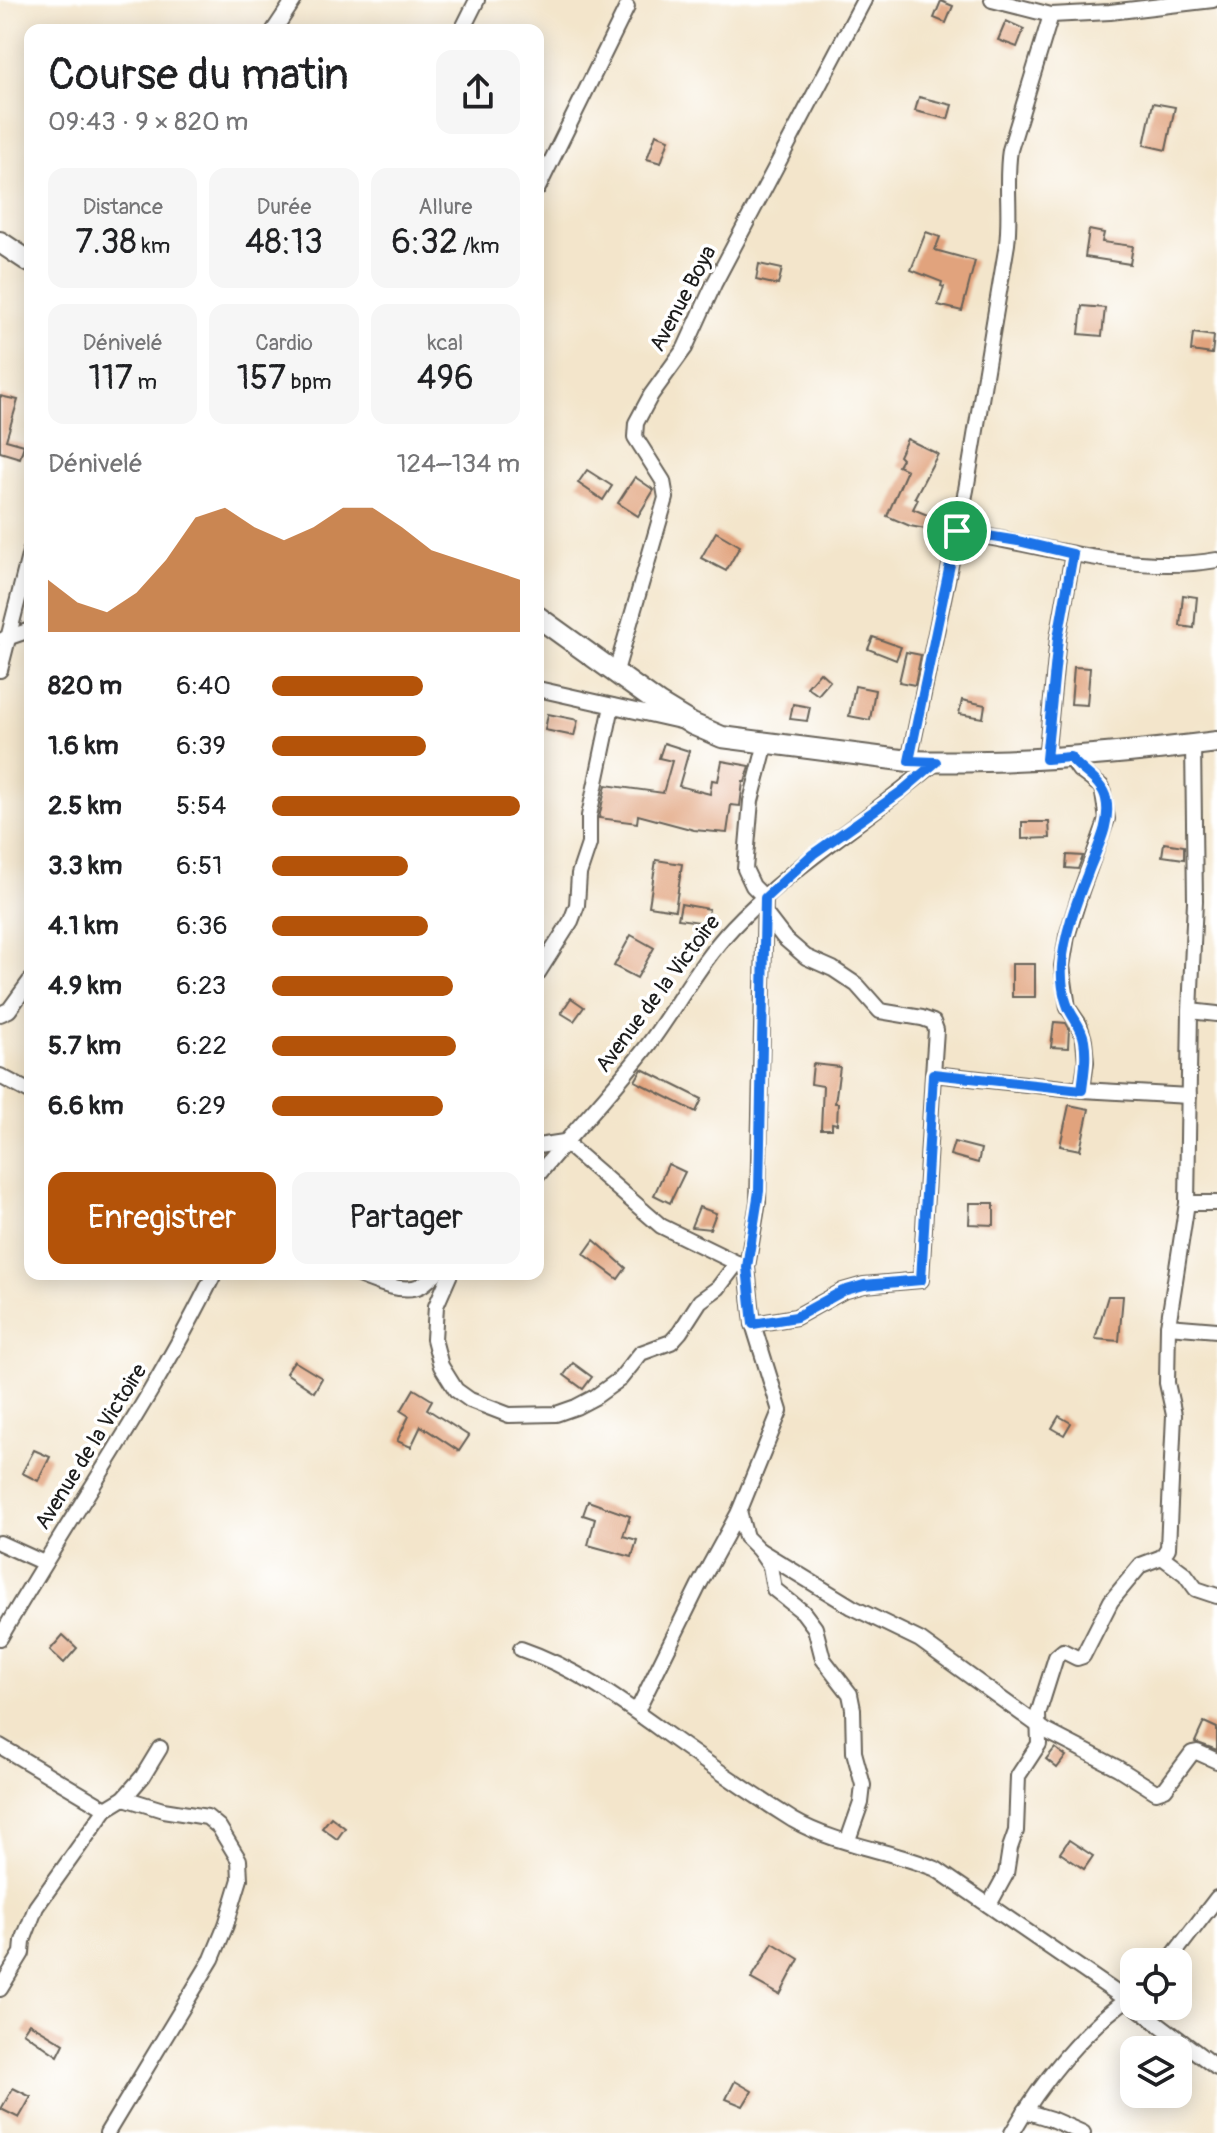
<!DOCTYPE html>
<html lang="fr">
<head>
<meta charset="utf-8">
<style>
	:root { --surface:#fff; --page:#f6f6f6; --text:#202124; --muted:#757577; --accent:#b45309 }
	body { margin:0; font-family:Pangolin,sans-serif; background:var(--page); color:var(--text); height:100vh; display:flex; flex-direction:column; font-size:30px; white-space:nowrap }
	* { box-sizing:border-box; margin:0 }
	p { font-size:26px; color:var(--muted) }
	.icon { flex:none; width:44px; height:44px; fill:none; stroke:currentColor; stroke-width:2; stroke-linecap:round; stroke-linejoin:round }
	.map { position:relative; flex:1; overflow:hidden }
	.drawer { position:absolute; left:24px; top:24px; width:520px; height:1256px; display:flex; flex-direction:column; background:var(--surface); border-radius:16px; box-shadow:0 4px 20px #0003 }
	.drawer>* { flex:none }
	.buttons { position:absolute; left:1120px; top:1948px; display:grid; gap:16px }
	.buttons a { display:grid; place-items:center; width:72px; height:72px; border-radius:16px; background:var(--surface); box-shadow:0 4px 20px #0003; font-size:40px }
	.pin { position:absolute; display:grid; place-items:center; width:68px; height:68px; color:#fff; margin:-34px; border:4px solid #fff; border-radius:50%; box-shadow:0 2px 8px #0007 }
	.round { display:grid; place-items:center; flex:none; width:84px; height:84px; border-radius:16px; background:var(--page) }
	.overview { display:flex; align-items:center; justify-content:space-between; height:136px; padding:0 24px }
	h1 { font-size:44px; font-weight:600; line-height:60px }
	.metrics { display:grid; grid-template-columns:repeat(3,1fr); gap:12px; height:136px; padding:8px 24px }
	.metrics div { display:grid; align-content:center; border-radius:16px; background:var(--page); text-align:center }
	.metrics b { font-size:34px; font-weight:600 }
	.metrics small { font-size:22px; font-weight:400 }
	.metrics p { font-size:22px }
	.chart { height:224px; padding:16px 24px }
	.chart p { display:flex; justify-content:space-between }
	.chart svg { width:100%; height:144px; margin-top:8px; fill:var(--accent); opacity:.7 }
	.primary-button { display:flex; gap:16px; margin-top:auto; padding:16px 24px }
	.primary-button a { flex:1; height:92px; border-radius:16px; background:var(--accent); color:#fff; font-size:32px; font-weight:600; line-height:92px; text-align:center }
	.primary-button a+a { background:var(--page); color:var(--text) }
	ul { padding:0 24px; list-style:none; font-size:26px }
	li { display:grid; grid-template-columns:128px 96px 1fr; align-items:center; height:60px }
	li i { height:20px; border-radius:10px; background:var(--accent) }
	.map>svg:first-child { display:block }
	.building { fill:#e1a37d }
	.lines { fill:none; stroke-linecap:round; stroke-linejoin:round }
	.street-casing { stroke:#676259; stroke-width:18 }
	.secondary-casing { stroke:#676259; stroke-width:24 }
	.street { stroke:#fff; stroke-width:14 }
	.secondary { stroke:#fff; stroke-width:20 }
	.route-casing { stroke:#fff; stroke-width:16 }
	.route { stroke:#1a73e8; stroke-width:10 }
	.labels { text-anchor:middle; stroke-width:7; stroke-linejoin:round; paint-order:stroke }
	.street-label { font-size:22px; fill:#1c1c1c; stroke:#fff }
</style>
</head>
<body>
<div class="map">
<svg width="1217" height="2133" viewBox="0 0 1217 2133">
	<rect width="100%" height="100%" fill="#fff"/>
	<filter id="ink" filterUnits="userSpaceOnUse"><feTurbulence type="fractalNoise" baseFrequency=".0125" numOctaves="2"/><feDisplacementMap in="SourceGraphic" scale="16" xChannelSelector="R" yChannelSelector="G"/><feConvolveMatrix kernelMatrix="1 2 1 2 8 2 1 2 1" color-interpolation-filters="sRGB"/></filter>
	<filter id="wash" filterUnits="userSpaceOnUse"><feTurbulence type="fractalNoise" baseFrequency=".006" numOctaves="4" result="noise"/><feDisplacementMap in="SourceGraphic" scale="32" xChannelSelector="R" yChannelSelector="G"/><feGaussianBlur stdDeviation="1.8" result="paint"/><feColorMatrix in="noise" values="0 0 0 0 0 0 0 0 0 0 0 0 0 0 0 0 0 1.4 0 .05"/><feComposite in="paint" operator="in"/></filter>
	<g filter="url(#wash)">
		<rect width="100%" height="100%" fill="#f3e5cb"/>
		<g id="blocks">
			<g class="building">
				<path d="M941,1l12,5 -7,17 -12,-5z"/>
				<path d="M1006,21l18,8 -7,18 -19,-7z"/>
				<path d="M919,97l33,8 -4,14 -33,-8z"/>
				<path d="M1153,103l22,4 -9,43 -22,-5z"/>
				<path d="M656,134l13,5 -8,24 -14,-4z"/>
				<path d="M1089,230l15,3 -2,9 31,4 -3,18 -45,-7z"/>
				<path d="M926,232l14,5 -5,13 40,11 -13,50 -24,-6 6,-18 -3,-1 1,-4 -31,-12z"/>
				<path d="M759,264l23,5 -4,16 -22,-5z"/>
				<path d="M1082,306l23,2 -3,28 -23,-2z"/>
				<path d="M1193,333l21,3 -2,18 -21,-3z"/>
				<path d="M0,396l18,4 -12,40 18,5 -4,13 -20,-6z"/>
				<path d="M907,439l31,15 -23,43 3,2 -5,10 36,15 -2,9 -37,-7 -23,-10 20,-46 -9,-4 4,-7 -3,-3z"/>
				<path d="M587,470l25,16 -9,14 -25,-17z"/>
				<path d="M635,477l19,13 -16,26 -20,-13z"/>
				<path d="M716,532l24,14 -14,25 -25,-13z"/>
				<path d="M1183,595l14,2 -3,31 -14,-2z"/>
				<path d="M873,637l28,10 -5,13 -28,-11z"/>
				<path d="M906,652l15,3 -6,30 -16,-3z"/>
				<path d="M1074,667l16,1 -3,37 -16,-1z"/>
				<path d="M820,672l10,9 -12,14 -11,-8z"/>
				<path d="M855,686l20,4 -5,30 -21,-4z"/>
				<path d="M962,700l23,5 -2,13 -24,-4z"/>
				<path d="M793,704l17,3 -3,14 -17,-2z"/>
				<path d="M548,714l30,6 -4,16 -29,-6z"/>
				<path d="M664,743l25,8 -10,35 31,8 2,-14 6,1 4,-20 28,5 -5,16h-2l-3,24 -9,-1 -4,28 -33,-3 -56,-15 -1,8 -38,-5 7,-33 57,8 9,-32 -13,-3z"/>
				<path d="M1022,822h27l1,16 -28,1z"/>
				<path d="M1164,843l20,3v13l-22,-3z"/>
				<path d="M1067,855l16,1 -5,13 -12,-1z"/>
				<path d="M656,860l26,4 -7,46 -26,-4z"/>
				<path d="M681,904l28,5 -3,14 -28,-4z"/>
				<path d="M631,935l23,13 -17,30 -23,-12z"/>
				<rect x="1012" y="964" width="23" height="33"/>
				<path d="M571,998l13,9 -10,14 -13,-8z"/>
				<path d="M1054,1022l12,1 3,5 -1,20 -17,-1z"/>
				<path d="M813,1064l27,3 -5,36h3l-1,21 -5,-1v6h-11l2,-43 -12,-2z"/>
				<path d="M642,1069l60,30 -6,13 -61,-31z"/>
				<path d="M1069,1105l20,4 -9,41 -20,-4z"/>
				<path d="M954,1142l27,7 -3,14 -28,-8z"/>
				<path d="M668,1164l17,8 -15,31 -16,-8z"/>
				<path d="M970,1203h24v22l-25,-1z"/>
				<path d="M699,1207l17,6 -6,16 -19,-2z"/>
				<path d="M594,1240l32,28 -8,11 -34,-25z"/>
				<path d="M1108,1296h15l-4,45 -24,-2z"/>
				<path d="M294,1361l28,17 -8,14 -28,-19z"/>
				<path d="M573,1363l19,14 -9,12 -19,-14z"/>
				<path d="M414,1389l18,11 -5,9 42,27 -10,15 -38,-25 -10,21 -14,-6 12,-25 -8,-5z"/>
				<path d="M1059,1416l12,7 -7,12 -12,-7z"/>
				<path d="M34,1450l16,7 -12,24 -16,-8z"/>
				<path d="M588,1501l42,15 -7,20 14,4 -5,17 -44,-12 7,-26 -12,-4z"/>
				<path d="M63,1635l14,13 -13,15 -14,-13z"/>
				<path d="M1204,1722l13,6v22l-22,-8z"/>
				<path d="M1055,1748l11,8 -9,12 -11,-9z"/>
				<path d="M331,1817l14,11 -8,11 -15,-11z"/>
				<path d="M1069,1840l24,16 -9,13 -24,-16z"/>
				<path d="M773,1943l26,16 -19,36 -29,-16z"/>
				<path d="M29,2023l35,21 -6,12 -35,-24z"/>
				<path d="M735,2081l17,10 -9,15 -17,-7z"/>
				<path d="M13,2088l18,9 -12,21 -18,-9z"/>
			</g>
		</g>
	</g>
	<g filter="url(#ink)">
		<use href="#blocks" fill-opacity="0" stroke="#676259" stroke-width="2"/>
		<g class="lines">
			<g class="street-casing">
				<g id="street">
					<path d="M992,0l59,15 59,-3 103,-12"/>
					<path d="M274,30l20,-30"/>
					<path d="M462,30l15,-30"/>
					<path d="M538,188l89,-181"/>
					<path d="M957,531c85,14 174,44 260,29"/>
					<path d="M4,639l26,-9"/>
					<path d="M0,670l30,-118"/>
					<path d="M616,671l50,-173 -3,-17 -28,-44 1,-14 15,-28 34,-47 29,-64 150,-284"/>
					<path d="M538,689l142,32"/>
					<path d="M1070,757l9,13 23,17 5,32 -26,72 -14,45 -5,30 6,42 11,16 5,16 2,22 -4,28"/>
					<path d="M1046,759l12,-121 15,-84"/>
					<path d="M909,761l57,-271 41,-246c4,-31 -2,-63 3,-94l41,-135"/>
					<path d="M764,912l20,26 22,19 27,12 24,16 23,26 42,7 11,4 3,8 -3,44"/>
					<path d="M538,973l33,-52 6,-16 2,-31 10,-30v-28l23,-110"/>
					<path d="M1190,1011l27,3"/>
					<path d="M0,1014l9,-4 21,-29"/>
					<path d="M0,1076l30,16"/>
					<path d="M538,1146l26,-4 97,84 84,41"/>
					<path d="M538,1175c35,-44 76,-85 110,-130 29,-39 52,-83 85,-118 61,-64 137,-108 203,-165"/>
					<path d="M1187,1203h30"/>
					<path d="M356,1274c17,7 46,20 64,12 5,-2 10,-8 15,-12"/>
					<path d="M450,1274l-14,32 -2,33 7,27 15,24 14,10 39,15 47,-1 20,-7 19,-10 25,-18 21,-26 30,-11 9,-10 20,-31 18,-13 19,-25"/>
					<path d="M753,1324l43,-7 47,-26 21,-6 57,-5 12,-206 149,16 107,6"/>
					<path d="M1168,1326l49,4"/>
					<path d="M739,1512l7,25 13,13 11,16 4,23 29,23 12,16 8,31 27,35 3,15 1,43 9,33 -2,18 -13,37"/>
					<path d="M0,1543l44,20"/>
					<path d="M759,1550l93,57 68,33 126,91 72,37 38,24 9,-3 27,-36 5,-1 20,9"/>
					<path d="M1162,1557l23,17 11,15 21,7"/>
					<path d="M0,1638c70,-122 152,-237 214,-364"/>
					<path d="M521,1649c61,21 109,59 161,96 36,26 73,51 111,75 43,25 97,30 143,49l198,136"/>
					<path d="M637,1711l62,-126 40,-73 41,-101 -27,-87 -6,-57 11,-65 7,-304 -12,-12 -8,-17 6,-68 15,-58"/>
					<path d="M0,1746l106,63"/>
					<path d="M989,1905l17,-31 4,-26 6,-17 2,-55 21,-32 -1,-30 18,-57 7,-6 14,7 6,-2 28,-55 30,-36 21,-8 6,-9 6,-133 -7,-32 1,-57 19,-123 3,-192 5,-110 -2,-156"/>
					<path d="M1168,1962l49,-64"/>
					<path d="M0,1989l22,-36 1,-12 13,-34 70,-98 18,-11 19,-22 17,-28"/>
					<path d="M1135,2006l82,62"/>
					<path d="M1025,2111l26,8 32,14"/>
					<path d="M107,2133l105,-174 14,-34 14,-46 -1,-19 -20,-33 -12,-10 -44,-7 -39,-12"/>
					<path d="M1012,2133c27,-48 74,-107 120,-137"/>
				</g>
			</g>
			<g class="secondary-casing">
				<g id="secondary">
					<path d="M0,242l30,20"/>
					<path d="M538,617l121,87 33,20 30,13 187,24c103,3 206,-6 308,-19"/>
				</g>
			</g>
			<use href="#street" class="street"/>
			<use href="#secondary" class="secondary"/>
		</g>
	</g>
	<g class="lines" filter="url(#ink)">
		<g class="route-casing">
			<path id="route" d="M957,531l61,10 55,13 -15,84 -12,121 24,-2c11,15 32,23 36,42 6,25 -11,53 -19,76 -11,28 -23,60 -25,90 -1,13 1,30 6,42 5,12 14,20 16,33 3,17 0,33 -2,50l-149,-16 -12,206 -57,5 -21,6 -47,26 -43,7 -6,-57 12,-76 6,-293 48,-44 89,-63 34,-29 -27,-1z"/>
		</g>
		<use href="#route" class="route"/>
	</g>
	<g class="labels">
		<g class="street-label">
			<text transform="translate(682 298) rotate(-62)" y="8">Avenue Boya</text>
			<text transform="translate(657 993) rotate(-53)" y="8">Avenue de la Victoire</text>
			<text transform="translate(90 1446) rotate(-58)" y="8">Avenue de la Victoire</text>
		</g>
	</g>
</svg>
<div class="buttons">
<a><svg class="icon" aria-label="locate" viewBox="0 0 24 24"><circle cx="12" cy="12" r="6"/><path d="M12 2v4M12 18v4M2 12h4M18 12h4"/></svg></a>
<a><svg class="icon" aria-label="layers" viewBox="0 0 24 24"><path d="M12 4l9 5-9 5-9-5zM3 14l9 5 9-5"/></svg></a>
</div>
<div class="pin" style="left:957px;top:531px;background:#1e9e55"><svg class="icon" aria-label="arrive" viewBox="0 0 24 24"><path d="M6 21V4h12l-3 4 3 4H6"/></svg></div>
<section class="drawer">
<div class="overview"><div><h1>Course du matin</h1><p>09:43 · 9 × 820 m</p></div><a class="round"><svg class="icon" aria-label="share" viewBox="0 0 24 24"><path d="M12 15V3M7 8l5-5 5 5M5 13v7h14v-7"/></svg></a></div>
<div class="metrics">
<div><p>Distance</p><b>7.38<small> km</small></b></div>
<div><p>Durée</p><b>48:13</b></div>
<div><p>Allure</p><b>6:32<small> /km</small></b></div>
</div>
<div class="metrics">
<div><p>Dénivelé</p><b>117<small> m</small></b></div>
<div><p>Cardio</p><b>157<small> bpm</small></b></div>
<div><p>kcal</p><b>496</b></div>
</div>
<div class="chart"><p><span>Dénivelé</span>124–134 m</p>
<svg viewBox="0 0 160 44" preserveAspectRatio="none"><path d="M0 44V28L10 35L20 38L30 32L40 22L50 9L60 6L70 12L80 16L90 12L100 6L110 6L120 12L130 19L140 22L150 25L160 28V44z"/></svg>
</div>
<ul>
<li><b>820 m</b>6:40<i style="width:61%"></i></li>
<li><b>1.6 km</b>6:39<i style="width:62%"></i></li>
<li><b>2.5 km</b>5:54<i style="width:100%"></i></li>
<li><b>3.3 km</b>6:51<i style="width:55%"></i></li>
<li><b>4.1 km</b>6:36<i style="width:63%"></i></li>
<li><b>4.9 km</b>6:23<i style="width:73%"></i></li>
<li><b>5.7 km</b>6:22<i style="width:74%"></i></li>
<li><b>6.6 km</b>6:29<i style="width:69%"></i></li>
</ul>
<div class="primary-button"><a>Enregistrer</a><a>Partager</a></div>
</section>
</div>
</body>
</html>
